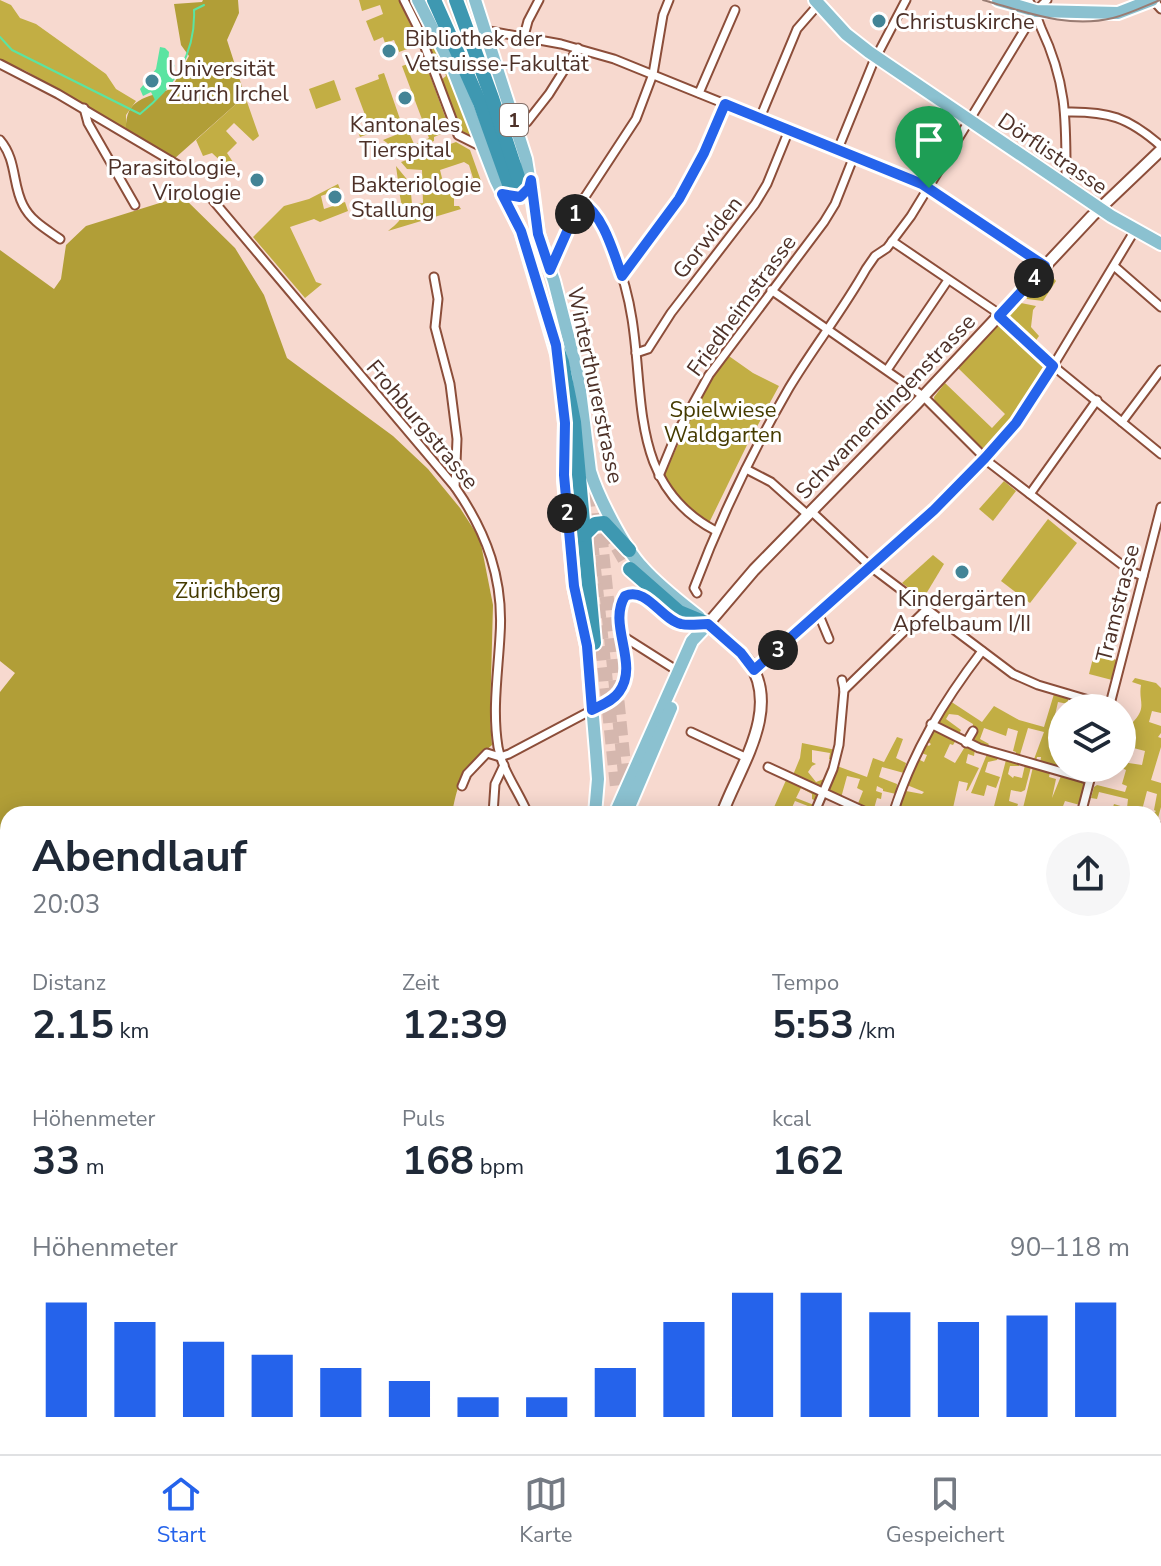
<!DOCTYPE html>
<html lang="de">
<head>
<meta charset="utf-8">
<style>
	:root { --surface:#fff; --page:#f6f6f7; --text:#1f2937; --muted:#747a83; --line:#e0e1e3; --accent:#2563eb }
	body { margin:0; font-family:"Nunito Sans",sans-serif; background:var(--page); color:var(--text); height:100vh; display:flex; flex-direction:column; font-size:30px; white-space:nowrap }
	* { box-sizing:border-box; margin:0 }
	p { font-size:26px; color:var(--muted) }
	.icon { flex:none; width:44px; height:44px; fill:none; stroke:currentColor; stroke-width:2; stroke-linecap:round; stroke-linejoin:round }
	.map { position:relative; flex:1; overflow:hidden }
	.drawer { position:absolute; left:0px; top:806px; width:1162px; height:648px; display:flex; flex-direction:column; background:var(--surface); border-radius:24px 24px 0 0; box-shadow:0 4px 20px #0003 }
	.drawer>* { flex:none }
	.tools { position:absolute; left:1048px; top:694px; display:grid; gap:16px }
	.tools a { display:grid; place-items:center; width:88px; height:88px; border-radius:50%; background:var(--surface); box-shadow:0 4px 20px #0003; font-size:40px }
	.pin { position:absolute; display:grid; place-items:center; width:68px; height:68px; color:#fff; margin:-82px -34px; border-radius:50% 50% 50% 0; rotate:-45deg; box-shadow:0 0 8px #0007 }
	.pin .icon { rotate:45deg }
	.km { position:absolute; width:40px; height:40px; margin:-20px; border-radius:50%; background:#222; color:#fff; font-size:22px; line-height:40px; text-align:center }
	.round { display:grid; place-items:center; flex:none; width:84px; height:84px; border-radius:42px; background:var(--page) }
	.overview { display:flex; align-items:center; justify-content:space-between; height:136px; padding:0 32px }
	h1 { font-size:44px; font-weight:700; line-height:60px }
	.metrics { display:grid; grid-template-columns:repeat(3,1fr); gap:12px; height:136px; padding:8px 32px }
	.metrics div { display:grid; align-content:center }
	.metrics b { font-size:40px; font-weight:700 }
	.metrics small { font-size:22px; font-weight:400 }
	.metrics p { font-size:22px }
	.chart { height:224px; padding:16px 32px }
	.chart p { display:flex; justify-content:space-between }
	.chart svg { width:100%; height:144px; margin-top:8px; stroke:var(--accent); stroke-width:6 }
	.menu { display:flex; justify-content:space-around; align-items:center; height:112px; border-top:2px solid var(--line); background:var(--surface); font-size:22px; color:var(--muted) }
	.menu a { display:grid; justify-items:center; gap:4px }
	.menu .active { color:var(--accent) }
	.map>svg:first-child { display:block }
	.green { fill:#c2ae44 }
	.forest { fill:#b19e37 }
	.water { fill:#5be4a1 }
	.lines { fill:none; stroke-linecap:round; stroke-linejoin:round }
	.stream { stroke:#5be4a1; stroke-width:2 }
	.highway-tunnel { stroke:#d5b7ae; stroke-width:14; stroke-dasharray:14 7; stroke-linecap:butt }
	.street-casing { stroke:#8c4e3a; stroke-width:11 }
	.secondary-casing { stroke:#8c4e3a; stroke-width:14 }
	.primary-casing { stroke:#fff; stroke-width:16 }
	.highway-casing { stroke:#fff; stroke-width:18 }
	.street { stroke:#fff; stroke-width:7 }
	.secondary { stroke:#fff; stroke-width:10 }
	.primary { stroke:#8bc1d0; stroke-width:12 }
	.highway { stroke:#3e98b1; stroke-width:14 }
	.tram { stroke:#997c73; stroke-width:2 }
	.route-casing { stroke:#fff; stroke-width:16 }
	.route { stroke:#2563eb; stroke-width:10 }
	.poi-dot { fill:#438496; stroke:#fff; stroke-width:3 }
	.labels { text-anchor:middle; stroke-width:6; stroke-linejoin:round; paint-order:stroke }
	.shield { fill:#fff; stroke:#826f68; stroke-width:2 }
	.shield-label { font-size:20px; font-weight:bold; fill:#4d3128 }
	.poi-label { font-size:22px; fill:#4d3128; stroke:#fff; text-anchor:start }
	.street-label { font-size:22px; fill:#4d3128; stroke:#fff }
	.park-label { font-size:22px; fill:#453b00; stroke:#fff }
</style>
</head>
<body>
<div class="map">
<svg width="1161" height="1454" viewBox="0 0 1161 1454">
	<rect width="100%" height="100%" fill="#f7d9cf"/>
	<g class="green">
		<path d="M0,0l11,5 9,13 16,6 70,50 10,15 20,12 -10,14v15l-100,-59 -26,-11z"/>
		<path d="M359,0h40l16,35 -5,13 -11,4 -5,-12 -9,3 -2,-6 -9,4 -8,-20 17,-7 -3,-9 -18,6z"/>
		<path d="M407,0h6l24,46 40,94 -17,-8 -20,-51 6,-5 -3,-10 -9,-1z"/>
		<path d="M417,61l2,3 6,-2 25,68 -16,7v4l-8,3 -3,-3 6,-3 -27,-72z"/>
		<path d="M384,73l17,49 -41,15 -4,-10 5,-2 3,6 6,-3 -15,-40 24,-9 -1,-4z"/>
		<path d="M334,80l7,20 -25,9 -7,-20z"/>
		<path d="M245,96l14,40 -6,5 -19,-18 -8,8 11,12 -10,10 6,9 -6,5 -15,-14 -9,3 -7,-16z"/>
		<path d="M408,130l6,14 4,-1 -2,5 -15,5 -18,-13z"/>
		<path d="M456,142l14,8 11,31 -8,-3 -4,-13 -5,-3 -24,8 5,20 9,7v9h5l2,3 -73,22c19,-15 15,-17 11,-40l6,-1 -1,-9h-6l-2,-15 14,17 2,21 11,-1 -1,-33 -15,-1 -6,-7z"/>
		<path d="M338,184l2,5 -19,7 3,13 21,-7 3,9 -28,11 -6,-3 -24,8 26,55 6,2 -17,14 -52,-61 31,-31 25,-7z"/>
		<path d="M1048,271l8,10 -13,20 -16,-2 -1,-3z"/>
		<path d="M1021,303l15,3 -3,4 -2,17 8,9 -5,7 -25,-24 -1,-3z"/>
		<path d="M1000,323l4,1 43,43 -34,55 -28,29 -50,-47 -1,-7 11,-14 47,45 13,-14 -47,-46z"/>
		<path d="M726,354l27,19 26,13 -32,59 -38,78 -23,-15 -22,-32 32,-72z"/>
		<path d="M1004,481l12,10 -23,30 -14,-12z"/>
		<path d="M1048,519l29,24 -47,60 -29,-22z"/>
		<path d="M933,555l11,9 -21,35 -21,-16z"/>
		<path d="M1094,654l23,6 -5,20 -23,-6z"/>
		<path d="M1135,678l21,5 5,5v25l-9,-2 -3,11 12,4v7l-3,4 3,1v9l-10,33 10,3v24l-6,22 -2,-15 3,-3 -2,-1 3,-16 -10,-3 -6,23h-20l-9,-4 2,-6 13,4 1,-9 -29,-7 -2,7 -6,-1 3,-11 3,-2 28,7 2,-6 -5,-2 4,-14 -4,-2v-6l20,3 3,-14 -23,-6v-15l8,2 2,-9c16,-16 6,-21 9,-38l-9,-3z"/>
		<path d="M1054,694l14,4v6l-10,-2 -5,22 9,3 -1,42 -21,-6 1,-6h-4l-1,5h-3l11,-30 -16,-4 -9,30 -4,-1 1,-5 -3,-1 5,-20 -10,-3 -2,8 -22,-8 -4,11 9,5 -3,4 -15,-7 2,-17 -15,-9 -9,-1 -3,5 15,11 -2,4 3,3 -22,-12 -1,-6 11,-18 32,21 12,-16 25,14 25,7z"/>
		<path d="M938,730l18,10 -3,5 -3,-1 -6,13 11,6 11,-18 9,4 -1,7 -6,-2 -2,9 13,5 -11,22 -2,1 2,-8 -9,-2 -6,27 -4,3 2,3h-53l8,-23 16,3 2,-2 -17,-7 11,-26 6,3 3,-7 -6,-2 4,-9 4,2 2,-2 -4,-3 5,-10z"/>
		<path d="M897,737l6,2 -7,19 10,5 -2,10 -22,-6 -3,10 18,7 -1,10 -13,-3v-2l-6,-3 -1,5 6,2 -1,6 -4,-1 -4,14 -16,-6 6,-15 -6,-3 3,-9 -13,-3 -6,22 -12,-7 8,-25 30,11 6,-19 11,4z"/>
		<path d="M802,743l34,7 -3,10 -4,-1 1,-6 -18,-3v12l4,2 -4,2 -4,6 8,10 8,-3 -2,8 -4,1 -25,-13 7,-17z"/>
		<path d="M987,754l11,4 -1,2 -9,2 -3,10 15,5 -4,11 -9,-3 -3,11 -13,-3z"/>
		<path d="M1006,760l13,4v2h-9l-2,8 5,4 1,-2 8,2 3,-13 6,2 -6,23 -4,2 -10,-2 -2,11 9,3 -1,3 6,1 10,-41 17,5 -1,5 7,2 -4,19 9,-22 20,4 4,4 -5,21 -15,-4 -5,13h-68z"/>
		<path d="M787,778l30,15 -1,8 -4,-2v-5l-11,-6 -5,10 18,7 -1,3 -18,-7 -6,13h-18z"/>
		<path d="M856,1446h32l2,5 21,-5h43l5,8h-97z"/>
	</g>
	<g class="forest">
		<path d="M203,0h35l1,13 -12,27 18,56 -71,63 -48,-29c-1,-32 20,-32 45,-41l18,-33 -8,-11 -7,-41 28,-2z"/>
		<path d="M182,196l53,52 29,47 23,63 106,78 35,33 32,39 20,31 13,66 -3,113 2,27c-28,26 -33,30 -40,69h-444v632h55l-14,8h-49v-762l15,-19 -15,-12v-411l54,39 7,-10 5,-34 20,-19z"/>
	</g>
	<path class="water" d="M160,47l5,1 4,4 -1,11 7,2 -4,12 2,4 -18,19 -4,-8 -8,4 -3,-7 16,-20z"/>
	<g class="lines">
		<g class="stream">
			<path d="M0,37l12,13 128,64c34,-27 56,-60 54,-104l10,-5"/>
			<path d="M0,1348l8,11"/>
			<path d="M167,1446l14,8"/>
			<path d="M133,1454v-8"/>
		</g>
		<g class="highway-tunnel">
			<path d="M569,446l3,31"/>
			<path d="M596,492l31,302"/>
			<path d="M589,521l28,266"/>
			<path d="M607,529l23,40"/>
			<path d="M827,1446l5,8"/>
			<path d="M840,1446l5,8"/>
		</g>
		<g class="street-casing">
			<g id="street">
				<path d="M404,0l13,26 41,109 24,12"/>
				<path d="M1028,0c7,9 9,18 13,28 27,57 25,95 25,157"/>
				<path d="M1153,0l8,9"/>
				<path d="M484,30l77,14 53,15 304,123 127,84"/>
				<path d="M524,36l4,-15 11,-21"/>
				<path d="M0,64l58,30 120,71"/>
				<path d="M699,93l36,-83"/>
				<path d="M84,108l4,15 47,82"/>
				<path d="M1065,112c43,-1 63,5 96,34"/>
				<path d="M760,118l37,-89 21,-24"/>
				<path d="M527,122l22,-28 29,-46"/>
				<path d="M0,140c17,20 12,44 23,65 8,16 23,24 37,34"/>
				<path d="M838,149l35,-86 33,-63"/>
				<path d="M206,192l249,295c32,46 49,93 45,149 -2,37 -8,74 -2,111 4,23 21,45 30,67"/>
				<path d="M582,202c14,9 20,25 27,40 11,24 19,51 23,77 13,81 -2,167 84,212"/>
				<path d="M892,241l103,70 51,49 115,94"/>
				<path d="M1114,266l47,41"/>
				<path d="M551,268l26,-59 59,-90 17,-45 10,-59 6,-15"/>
				<path d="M622,276l57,-77 25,-46 21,-49"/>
				<path d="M434,277l4,22 -3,28 15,57 7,55 -2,48"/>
				<path d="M771,290l152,106 68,68 139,107 13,5"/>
				<path d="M636,353l12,-4 23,-36 84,-109 12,-20 22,-54"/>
				<path d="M887,370l61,-90"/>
				<path d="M1122,422l39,-52"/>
				<path d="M746,469l25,13 37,33"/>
				<path d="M659,476l17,-41 33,-60 115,-153 11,-18 19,-48"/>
				<path d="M1030,494l67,-94"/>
				<path d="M811,511l60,56 142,107 25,11 71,21"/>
				<path d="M697,593l-3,-5c26,-69 58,-136 95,-200 24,-40 54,-78 77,-119l9,-13 12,-8 24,-32 125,-205 11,-11"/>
				<path d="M819,615l10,24"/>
				<path d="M621,635l52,33"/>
				<path d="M754,670l180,-160 74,-78 45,-66 82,-136"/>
				<path d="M844,690l83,-81"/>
				<path d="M1109,708l52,-201"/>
				<path d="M931,724l48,24 111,32"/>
				<path d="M691,732l56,26"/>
				<path d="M966,743l7,-12"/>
				<path d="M768,767l102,47"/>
				<path d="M462,786l5,-12 20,-21 13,4 9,-3 83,-44 27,-18 7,-19 -7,-64 8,-15 12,1 39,29h19"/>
				<path d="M493,814l2,-30 9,-19"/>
				<path d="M814,814l19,-45 6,-24 5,-55 -2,-10"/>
				<path d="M893,814c19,-61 50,-112 89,-163"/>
				<path d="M1081,814l12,-46"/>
				<path d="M1154,854l7,-27"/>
				<path d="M1154,903l7,2"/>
				<path d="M1154,1090l7,-27"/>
				<path d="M1154,1309l7,-2"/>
				<path d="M1154,1373l4,19 -4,20"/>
				<path d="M688,1446l4,8"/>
				<path d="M959,1446l6,8"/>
				<path d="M50,1454l13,-8"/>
				<path d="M230,1454l2,-8"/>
				<path d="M567,1454v-8"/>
				<path d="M718,1454l11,-8"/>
				<path d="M1139,1454l3,-8"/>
			</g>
		</g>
		<g class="secondary-casing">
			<path id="secondary" d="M722,814c16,-45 60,-104 27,-152 -11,-15 -27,-26 -41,-38l46,-54 163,-167 175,-187 69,-66"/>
		</g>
		<g class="primary-casing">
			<g id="primary">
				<path d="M418,0l35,69 43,111 25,51 36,123"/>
				<path d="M475,0l51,159 12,75 16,47 24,94 12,96c8,26 34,77 53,97 16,18 37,34 56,49"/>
				<path d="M815,0l31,34 23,18 242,164 50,28"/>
				<path d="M998,0l38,11 82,2 34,-13"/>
				<path d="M502,194l18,3 5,-4 5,-11"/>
				<path d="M562,388l3,35 -1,58 10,105 13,60 9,106 2,27 -3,35"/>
				<path d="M615,814l77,-173 16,-17"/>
				<path d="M626,814l45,-106"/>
				<path d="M375,1454l2,-8"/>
			</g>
		</g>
		<g class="highway-casing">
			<g id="highway">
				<path d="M434,0l46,103 30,84"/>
				<path d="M456,0l36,98 28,85"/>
				<path d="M556,345l6,17 12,60 20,221"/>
				<path d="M584,535l11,-11 9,-1 25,27"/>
				<path d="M630,569l49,43 29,12"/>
			</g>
		</g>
		<use href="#street" class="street"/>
		<use href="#secondary" class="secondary"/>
		<use href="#primary" class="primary"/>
		<use href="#highway" class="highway"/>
		<path class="tram" d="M983,0c43,12 85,29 130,18 16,-4 32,-12 47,-18"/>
	</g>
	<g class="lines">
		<g class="route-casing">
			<path id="route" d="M725,104l197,80 123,82 -46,50 54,50 -37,57 -31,35 -51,52 -180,160 -13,-17 -33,-29c-9,0 -19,2 -27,0 -19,-4 -35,-38 -56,-28 -18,29 15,68 -6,96 -6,9 -18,13 -27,18l-5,-64 -13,-60 -10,-111 1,-52 -9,-78 -35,-114 -19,-37 18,3 9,-9 2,-8 7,54 12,36 27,-61 5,-7c22,14 31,50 40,74l57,-77 25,-46z"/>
		</g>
		<use href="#route" class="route"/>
	</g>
	<g class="poi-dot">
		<circle cx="879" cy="21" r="8"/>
		<circle cx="389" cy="51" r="8"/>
		<circle cx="152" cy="81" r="8"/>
		<circle cx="405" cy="98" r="8"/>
		<circle cx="257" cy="180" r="8"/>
		<circle cx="335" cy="197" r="8"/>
		<circle cx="962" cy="572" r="8"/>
	</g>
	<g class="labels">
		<rect class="shield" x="500" y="104" width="28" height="32" rx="6"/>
		<g class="shield-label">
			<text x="514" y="127">1</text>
		</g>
		<g class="poi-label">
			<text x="895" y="29">Christuskirche</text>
			<text x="405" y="46">Bibliothek der<tspan x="405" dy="25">Vetsuisse-Fakultät</tspan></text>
			<text x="168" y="76">Universität<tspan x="168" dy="25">Zürich Irchel</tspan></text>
			<text x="405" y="132" text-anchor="middle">Kantonales<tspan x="405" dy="25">Tierspital</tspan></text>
			<text x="241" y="175" text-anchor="end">Parasitologie,<tspan x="241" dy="25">Virologie</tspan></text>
			<text x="351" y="192">Bakteriologie<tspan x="351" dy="25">Stallung</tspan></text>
			<text x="962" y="606" text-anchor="middle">Kindergärten<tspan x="962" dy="25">Apfelbaum I/II</tspan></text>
		</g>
		<g class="street-label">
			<text transform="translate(1053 153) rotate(34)" y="8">Dörflistrasse</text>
			<text transform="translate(707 237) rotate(-52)" y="8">Gorwiden</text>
			<text transform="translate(741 305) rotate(-54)" y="8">Friedheimstrasse</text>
			<text transform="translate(596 385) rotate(78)" y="8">Winterthurerstrasse</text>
			<text transform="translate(885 406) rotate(-46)" y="8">Schwamendingenstrasse</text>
			<text transform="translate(423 424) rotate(50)" y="8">Frohburgstrasse</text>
			<text transform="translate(1117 603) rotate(-76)" y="8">Tramstrasse</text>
		</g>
		<g class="park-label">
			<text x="723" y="417">Spielwiese<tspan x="723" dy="25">Waldgarten</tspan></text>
			<text x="228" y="598">Zürichberg</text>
		</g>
	</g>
</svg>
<div class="tools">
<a><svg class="icon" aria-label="layers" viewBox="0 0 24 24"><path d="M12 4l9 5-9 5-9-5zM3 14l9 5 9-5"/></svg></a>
</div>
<div class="pin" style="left:929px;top:188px;background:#1e9e55"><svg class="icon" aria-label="arrive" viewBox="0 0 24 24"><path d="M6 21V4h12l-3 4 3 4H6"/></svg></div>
<b class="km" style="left:575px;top:214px">1</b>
<b class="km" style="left:567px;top:513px">2</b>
<b class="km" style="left:778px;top:650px">3</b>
<b class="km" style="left:1034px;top:278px">4</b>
<section class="drawer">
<div class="overview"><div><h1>Abendlauf</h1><p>20:03</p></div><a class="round"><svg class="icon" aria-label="share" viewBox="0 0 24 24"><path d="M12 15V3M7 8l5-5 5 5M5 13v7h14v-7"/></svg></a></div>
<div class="metrics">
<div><p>Distanz</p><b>2.15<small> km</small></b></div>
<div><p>Zeit</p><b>12:39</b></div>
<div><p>Tempo</p><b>5:53<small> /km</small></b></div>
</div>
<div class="metrics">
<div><p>Höhenmeter</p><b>33<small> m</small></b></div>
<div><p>Puls</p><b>168<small> bpm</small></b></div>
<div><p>kcal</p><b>162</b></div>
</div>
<div class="chart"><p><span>Höhenmeter</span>90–118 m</p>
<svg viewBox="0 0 160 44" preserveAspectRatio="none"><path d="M5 44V9M15 44V15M25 44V21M35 44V25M45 44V29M55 44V33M65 44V38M75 44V38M85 44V29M95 44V15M105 44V6M115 44V6M125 44V12M135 44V15M145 44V13M155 44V9"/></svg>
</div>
</section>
</div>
<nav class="menu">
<a class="active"><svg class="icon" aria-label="home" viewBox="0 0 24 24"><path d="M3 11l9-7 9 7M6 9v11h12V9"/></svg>Start</a>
<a><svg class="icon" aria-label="map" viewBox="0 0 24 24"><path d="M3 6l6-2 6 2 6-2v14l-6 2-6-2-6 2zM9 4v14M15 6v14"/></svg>Karte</a>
<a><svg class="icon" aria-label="saved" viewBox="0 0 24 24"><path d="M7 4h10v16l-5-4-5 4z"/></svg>Gespeichert</a>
</nav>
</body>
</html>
